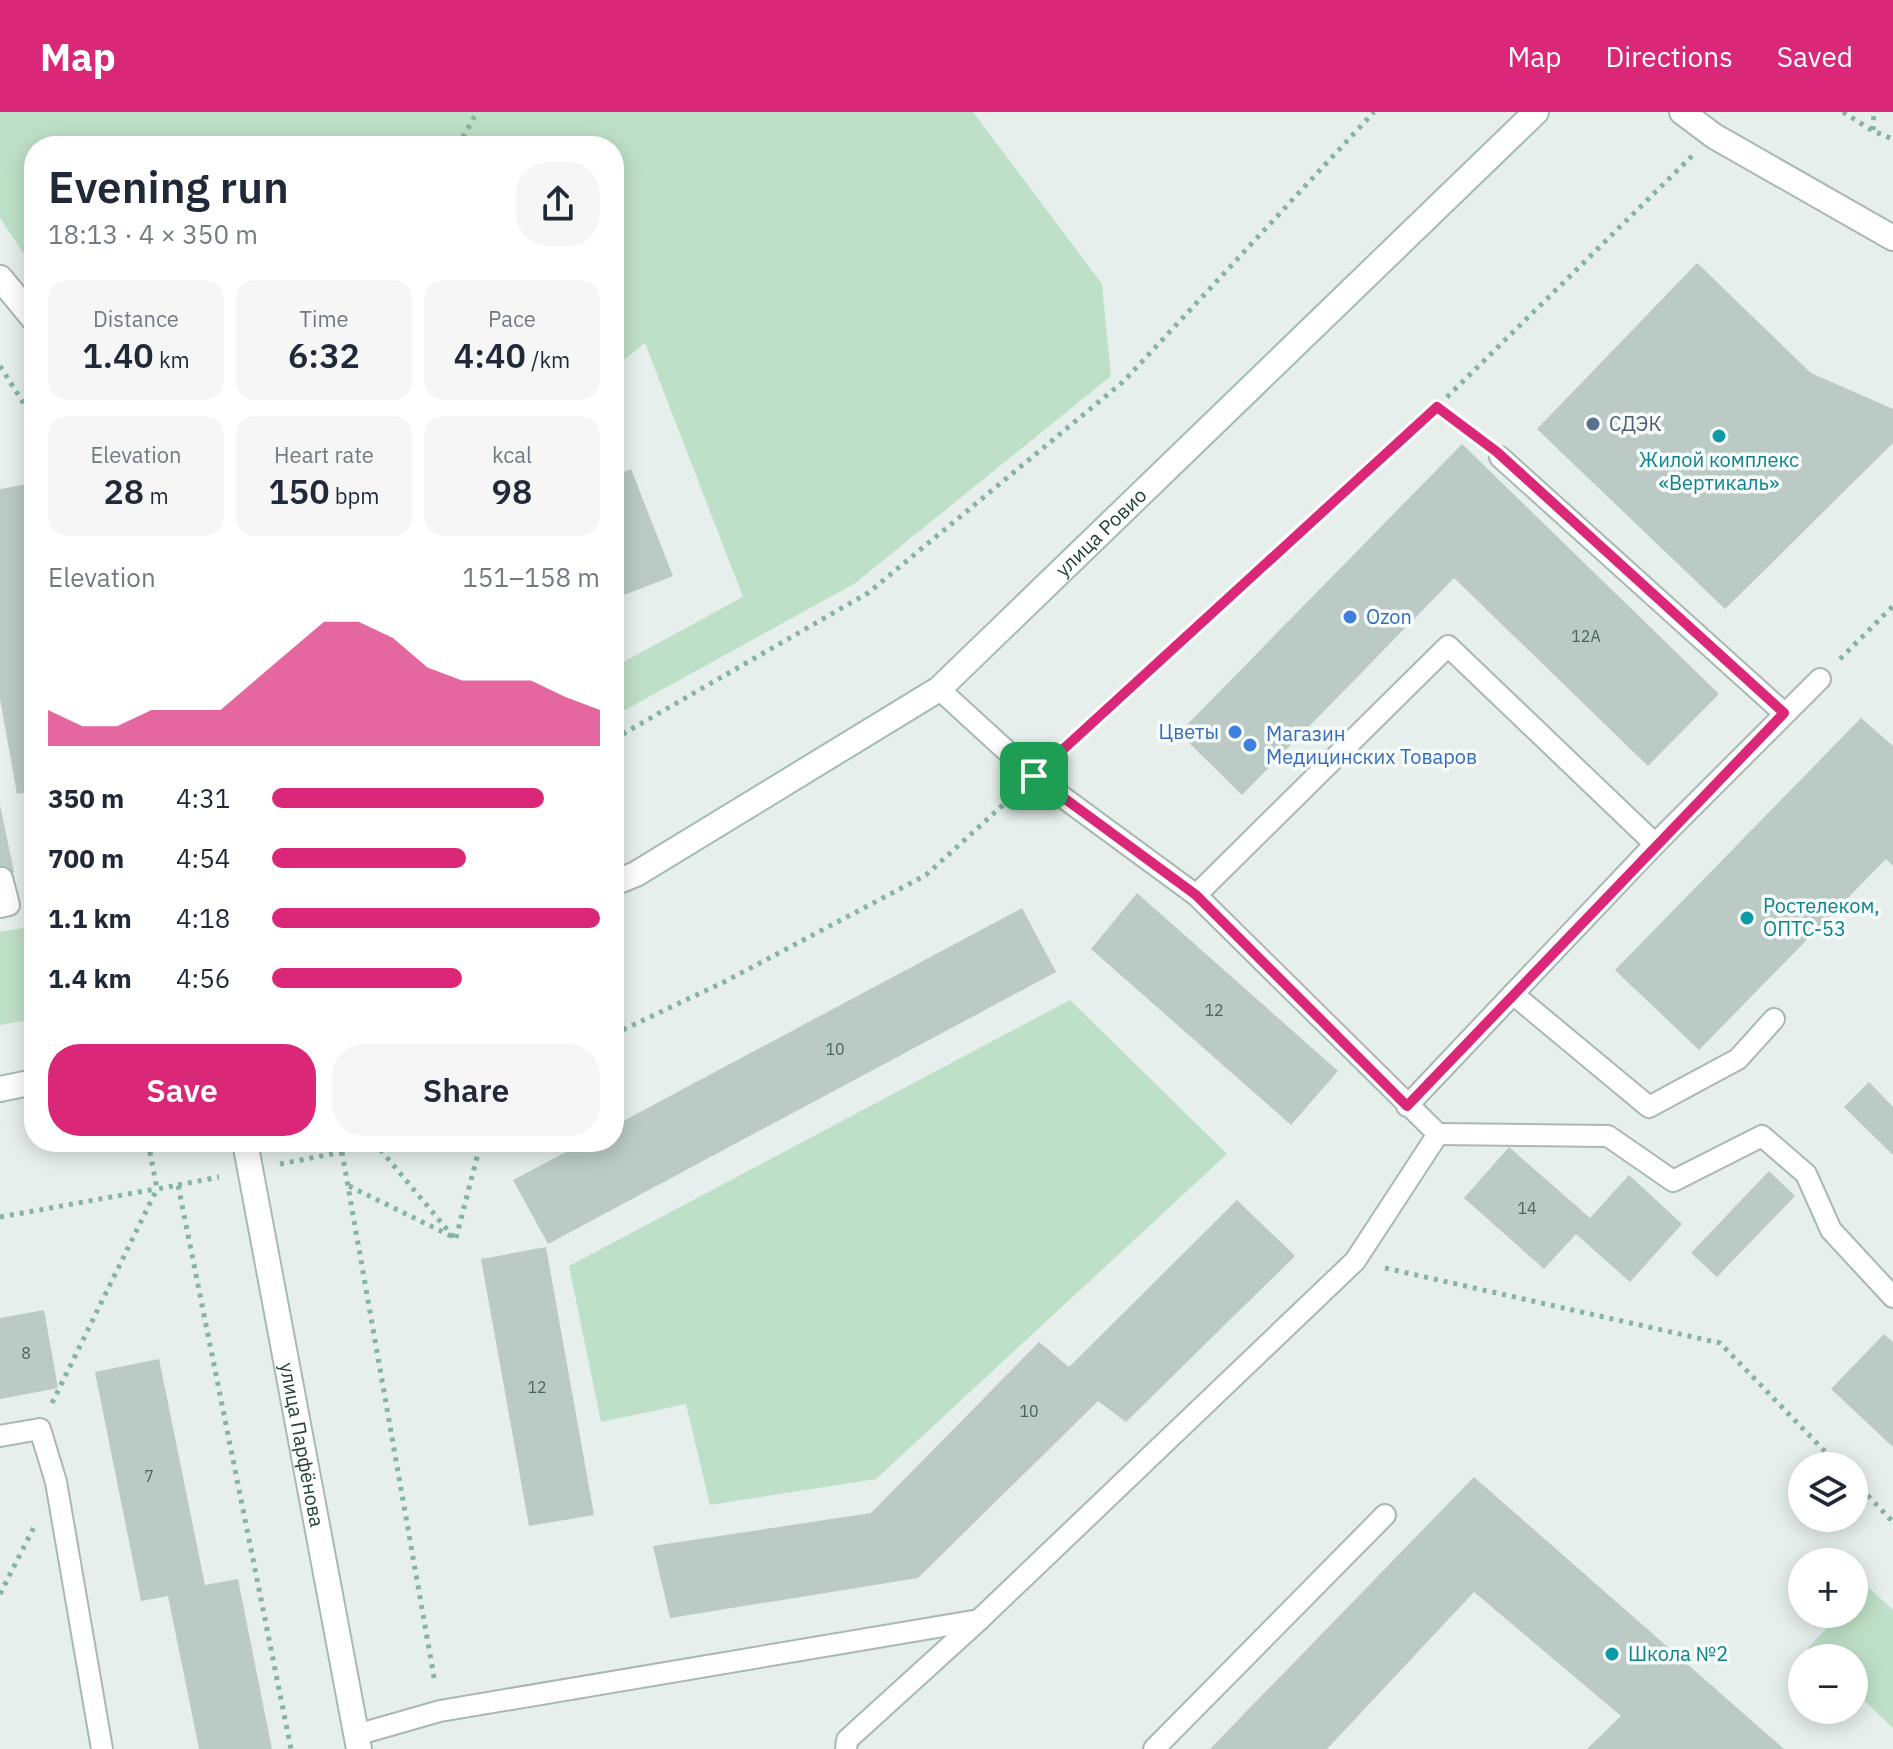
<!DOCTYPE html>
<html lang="en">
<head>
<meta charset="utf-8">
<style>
	:root { --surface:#fff; --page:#f6f6f7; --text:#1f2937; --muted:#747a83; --accent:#db2777 }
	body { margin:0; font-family:"IBM Plex Sans",sans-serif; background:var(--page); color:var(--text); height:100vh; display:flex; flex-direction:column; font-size:30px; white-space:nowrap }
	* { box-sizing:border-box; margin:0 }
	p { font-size:26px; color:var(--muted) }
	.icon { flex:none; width:44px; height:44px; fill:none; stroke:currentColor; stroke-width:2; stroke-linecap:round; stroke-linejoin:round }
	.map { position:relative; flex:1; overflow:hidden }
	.drawer { position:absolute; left:24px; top:24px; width:600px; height:1016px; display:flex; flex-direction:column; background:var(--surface); border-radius:32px; box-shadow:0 4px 20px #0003 }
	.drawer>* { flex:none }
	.fabs { position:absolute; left:1788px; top:1340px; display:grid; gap:16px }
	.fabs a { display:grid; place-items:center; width:80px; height:80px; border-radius:50%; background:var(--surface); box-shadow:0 4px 20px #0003; font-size:40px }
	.pin { position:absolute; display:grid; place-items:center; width:68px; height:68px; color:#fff; margin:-34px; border-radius:16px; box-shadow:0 4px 12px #0006 }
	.round { display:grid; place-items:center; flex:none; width:84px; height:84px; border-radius:32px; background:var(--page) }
	.head { display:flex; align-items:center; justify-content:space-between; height:136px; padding:0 24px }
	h1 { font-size:44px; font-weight:600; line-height:60px }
	.metrics { display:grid; grid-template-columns:repeat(3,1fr); gap:12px; height:136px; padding:8px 24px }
	.metrics div { display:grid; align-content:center; border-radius:20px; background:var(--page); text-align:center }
	.metrics b { font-size:34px; font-weight:600 }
	.metrics small { font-size:22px; font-weight:400 }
	.metrics p { font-size:22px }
	.chart { height:224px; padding:16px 24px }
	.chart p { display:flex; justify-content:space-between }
	.chart svg { width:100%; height:144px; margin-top:8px; fill:var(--accent); opacity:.7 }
	.primary-button { display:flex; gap:16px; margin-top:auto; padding:16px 24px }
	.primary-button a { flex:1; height:92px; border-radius:32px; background:var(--accent); color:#fff; font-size:32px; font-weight:600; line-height:92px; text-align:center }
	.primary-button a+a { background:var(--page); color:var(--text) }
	ul { padding:0 24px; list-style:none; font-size:26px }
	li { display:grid; grid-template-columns:128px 96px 1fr; align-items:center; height:60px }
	li i { height:20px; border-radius:10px; background:var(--accent) }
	header { display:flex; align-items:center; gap:48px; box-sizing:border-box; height:112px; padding:0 40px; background:var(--accent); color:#fff }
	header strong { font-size:38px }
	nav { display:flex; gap:44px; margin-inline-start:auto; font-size:28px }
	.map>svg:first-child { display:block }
	.green { fill:#bfe0c8 }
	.building { fill:#bbcac4 }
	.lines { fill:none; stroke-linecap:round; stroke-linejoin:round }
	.lane-casing { stroke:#a8b8b2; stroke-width:24 }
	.street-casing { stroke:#a8b8b2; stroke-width:28 }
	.secondary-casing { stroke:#a4bbb3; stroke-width:28 }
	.path { stroke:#86b3a5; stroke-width:5; stroke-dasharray:4 6; stroke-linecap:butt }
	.lane { stroke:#fff; stroke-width:20 }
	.street { stroke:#fff; stroke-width:24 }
	.secondary { stroke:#fff; stroke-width:24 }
	.route-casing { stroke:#fff; stroke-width:16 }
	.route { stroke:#db2777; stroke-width:10 }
	.service-dot { fill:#5c6f8a; stroke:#f7fbf9; stroke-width:3 }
	.culture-dot { fill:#0f9aa8; stroke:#f7fbf9; stroke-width:3 }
	.shop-dot { fill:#3f7fe0; stroke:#f7fbf9; stroke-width:3 }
	.labels { text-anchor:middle; stroke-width:7; stroke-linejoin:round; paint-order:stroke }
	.number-label { font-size:16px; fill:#4a645c }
	.service-label { font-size:20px; fill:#4e5e75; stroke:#f7fbf9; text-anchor:start }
	.culture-label { font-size:20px; fill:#0d838f; stroke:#f7fbf9; text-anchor:start }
	.street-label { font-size:20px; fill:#24423a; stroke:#f7fbf9 }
	.shop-label { font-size:20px; fill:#366cbe; stroke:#f7fbf9; text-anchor:start }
</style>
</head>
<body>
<header>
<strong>Map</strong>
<nav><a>Map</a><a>Directions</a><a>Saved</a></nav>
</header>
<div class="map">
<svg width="1893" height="1637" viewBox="0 0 1893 1637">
	<rect width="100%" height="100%" fill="#e6efeb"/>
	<g class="green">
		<path d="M0,0h973l129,172 9,92 -257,208 -240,132v-49l129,-70 -98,-254 -31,25v-222h-580v123l-34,-51z"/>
		<path d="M34,814v93l-34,6v-93z"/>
		<path d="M1070,888l157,154 -351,325 -166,26 -24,-101 -85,18 -32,-156z"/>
		<path d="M1867,1474l26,24v118l-39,-37v-33h-36l-10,-10 32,-34h14v-15z"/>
	</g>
	<g class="building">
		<path d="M1697,151l114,110 82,36v34l-168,166 -188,-180z"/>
		<path d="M1462,332l257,250 -71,72 -194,-188 -212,217 -63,-62z"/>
		<path d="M631,357l42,107 -59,23v-123z"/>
		<path d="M34,371v308l-17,3 -17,-95v-210z"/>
		<path d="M1861,606l32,28v120l-7,-7 -187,191 -84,-80z"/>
		<path d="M0,693l14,67 -14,3z"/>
		<path d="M1137,781l201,178 -47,54 -200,-176z"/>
		<path d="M1022,796l34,64 -508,272 -35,-64 72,-38h29v-16z"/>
		<path d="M1869,970l24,25v48l-49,-48z"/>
		<path d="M1509,1035l81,71 39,-43 53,49 -52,58 -54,-48 -32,35 -80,-71z"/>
		<path d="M1769,1059l26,25 -78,81 -26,-24z"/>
		<path d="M1237,1088l58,56 -169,166 -28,-21 -180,177 -248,40 -17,-72 218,-33 168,-171 30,25z"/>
		<path d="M546,1135l48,268 -65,11 -48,-267z"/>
		<path d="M44,1198l14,78 -58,11v-81z"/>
		<path d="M1884,1222l9,8v105l-62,-58z"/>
		<path d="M159,1247l46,226 33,-6 34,170h-73l-31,-153 -27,5 -46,-229z"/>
		<path d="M1474,1365l310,272h-197l34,-33 -147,-124 -147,157h-117z"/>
	</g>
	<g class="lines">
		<g class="lane-casing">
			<g id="lane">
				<path d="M1500,345l284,256"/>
				<path d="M1655,732l165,-165"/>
				<path d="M1196,783l252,-249 207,198 -248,262"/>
				<path d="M0,795l9,-2 -7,-27"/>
				<path d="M1513,882l136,113 89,-48 36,-40"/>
				<path d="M1438,1022l170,2 65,45 89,-45 44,38 25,56 62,67"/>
				<path d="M0,1324l40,-7 16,53 46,267"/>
				<path d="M356,1623l84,-24 539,-91"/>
				<path d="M846,1637l1,-9 132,-120 376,-359 83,-127 -242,-239 -162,-119 -95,-87"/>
				<path d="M1154,1637l231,-234"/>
			</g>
		</g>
		<g class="street-casing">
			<g id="street">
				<path d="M1682,0l32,24 179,102"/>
				<path d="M0,166l34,41"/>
			</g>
		</g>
		<g class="secondary-casing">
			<g id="secondary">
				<path id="s1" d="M614,771l22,-9 303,-185 597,-577"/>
				<path d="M0,977l34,-7"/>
				<path id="s2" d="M245,1030l114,607"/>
			</g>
		</g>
		<g class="path">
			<path d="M1843,0l30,19 20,8"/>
			<path d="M1873,18l1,-18"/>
			<path d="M458,34l19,-34"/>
			<path d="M0,254l34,54"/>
			<path d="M1437,295l41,31"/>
			<path d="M1840,547l53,-53"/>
			<path d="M614,627l254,-146 256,-212 250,-269"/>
			<path d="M1056,643l381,-348 255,-251"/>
			<path d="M614,922l112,-53 200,-106 88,-80"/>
			<path d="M148,1030l9,47 21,-4 113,564"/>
			<path d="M374,1030l81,97"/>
			<path d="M342,1040l93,531"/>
			<path d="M280,1052l62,-12 22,-10"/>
			<path d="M178,1073l41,-8"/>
			<path d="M349,1074l102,50"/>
			<path d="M0,1105l156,-28"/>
			<path d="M456,1126l25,-96"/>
			<path d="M1385,1156l335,75 119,123"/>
			<path d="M52,1291l105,-214"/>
			<path d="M1854,1369l39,41"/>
			<path d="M0,1482l34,-67"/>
		</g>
		<use href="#lane" class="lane"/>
		<use href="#street" class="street"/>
		<use href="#secondary" class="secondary"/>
	</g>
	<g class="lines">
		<g class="route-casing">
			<path id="route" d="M1437,295l60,45 287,261 -377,393 -211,-211 -162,-119z"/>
		</g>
		<use href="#route" class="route"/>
	</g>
	<circle class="service-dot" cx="1593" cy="312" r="8"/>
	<g class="culture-dot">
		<circle cx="1719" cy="324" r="8"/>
		<circle cx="1747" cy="806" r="8"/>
		<circle cx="1612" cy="1542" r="8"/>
	</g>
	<g class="shop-dot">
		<circle cx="1350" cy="505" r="8"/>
		<circle cx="1235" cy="620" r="8"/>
		<circle cx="1250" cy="633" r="8"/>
	</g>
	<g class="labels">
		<g class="number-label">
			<text x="1586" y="530">12А</text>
			<text x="1214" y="904">12</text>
			<text x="835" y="943">10</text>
			<text x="1527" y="1102">14</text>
			<text x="26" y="1247">8</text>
			<text x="537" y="1281">12</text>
			<text x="1029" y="1305">10</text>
			<text x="149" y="1370">7</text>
		</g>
		<g class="service-label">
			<text x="1609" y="319">СДЭК</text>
		</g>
		<g class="culture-label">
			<text x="1719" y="355" text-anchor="middle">Жилой комплекс<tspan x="1719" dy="23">«Вертикаль»</tspan></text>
			<text x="1763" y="801">Ростелеком,<tspan x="1763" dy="23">ОПТС-53</tspan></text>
			<text x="1628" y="1549">Школа №2</text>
		</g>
		<g class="street-label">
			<text dy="7" stroke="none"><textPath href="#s1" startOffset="604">улица Ровио</textPath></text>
			<text dy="7" stroke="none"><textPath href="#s2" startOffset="308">улица Парфёнова</textPath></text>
		</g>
		<g class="shop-label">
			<text x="1366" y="512">Ozon</text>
			<text x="1219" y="627" text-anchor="end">Цветы</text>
			<text x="1266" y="629">Магазин<tspan x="1266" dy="23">Медицинских Товаров</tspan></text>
		</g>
	</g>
</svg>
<div class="fabs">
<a><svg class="icon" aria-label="layers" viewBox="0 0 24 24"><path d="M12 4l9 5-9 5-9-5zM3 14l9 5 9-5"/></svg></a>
<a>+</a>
<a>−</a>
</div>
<div class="pin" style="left:1034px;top:664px;background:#1e9e55"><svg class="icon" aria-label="arrive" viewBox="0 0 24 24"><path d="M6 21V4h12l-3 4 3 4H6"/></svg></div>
<section class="drawer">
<div class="head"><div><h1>Evening run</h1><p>18:13 · 4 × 350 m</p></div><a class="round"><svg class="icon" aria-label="share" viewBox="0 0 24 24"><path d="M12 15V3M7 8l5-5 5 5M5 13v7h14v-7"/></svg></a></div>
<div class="metrics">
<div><p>Distance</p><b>1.40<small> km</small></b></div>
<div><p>Time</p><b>6:32</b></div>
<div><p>Pace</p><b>4:40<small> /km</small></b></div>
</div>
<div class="metrics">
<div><p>Elevation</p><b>28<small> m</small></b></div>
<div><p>Heart rate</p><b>150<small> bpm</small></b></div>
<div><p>kcal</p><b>98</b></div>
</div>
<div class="chart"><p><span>Elevation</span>151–158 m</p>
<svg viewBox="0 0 160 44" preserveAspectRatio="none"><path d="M0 44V33L10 38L20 38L30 33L40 33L50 33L60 24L70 15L80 6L90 6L100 11L110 20L120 24L130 24L140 24L150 29L160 33V44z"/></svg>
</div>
<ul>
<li><b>350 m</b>4:31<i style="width:83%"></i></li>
<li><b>700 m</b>4:54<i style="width:59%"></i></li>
<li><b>1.1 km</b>4:18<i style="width:100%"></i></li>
<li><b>1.4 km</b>4:56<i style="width:58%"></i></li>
</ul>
<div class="primary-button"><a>Save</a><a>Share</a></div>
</section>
</div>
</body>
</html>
